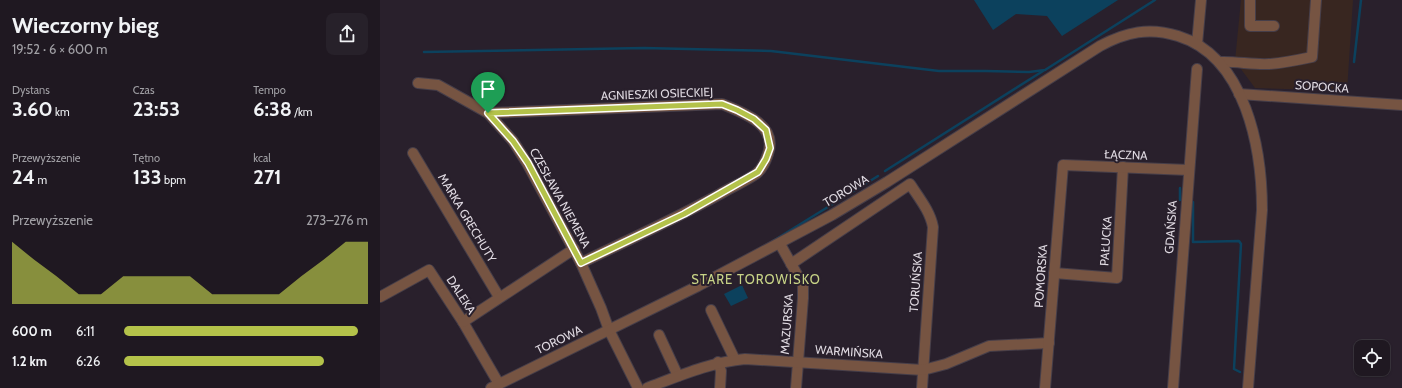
<!DOCTYPE html>
<html lang="pl">
<head>
<meta charset="utf-8">
<style>
	:root { --surface:#1f1821; --page:#27212a; --text:#f1f3f6; --muted:#a1a0a5; --line:#3c373f; --accent:#b4c24a }
	body { margin:0; font-family:Cabin,sans-serif; background:var(--page); color:var(--text); height:100vh; display:flex; flex-direction:column; font-size:15px; white-space:nowrap }
	* { box-sizing:border-box; margin:0 }
	p { font-size:13px; color:var(--muted) }
	.icon { flex:none; width:22px; height:22px; fill:none; stroke:currentColor; stroke-width:2; stroke-linecap:round; stroke-linejoin:round }
	.map { position:relative; flex:1; overflow:hidden }
	.details { display:flex; flex-direction:column; background:var(--surface); width:380px }
	.details>* { flex:none }
	.tools { position:absolute; left:974px; top:340px; display:grid; gap:8px }
	.tools a { display:grid; place-items:center; width:36px; height:36px; border-radius:8px; background:var(--surface); box-shadow:0 1px 3px #0004,0 0 0 1px var(--line); font-size:20px }
	.pin { position:absolute; display:grid; place-items:center; width:34px; height:34px; color:#fff; margin:-41px -17px; border-radius:50% 50% 50% 0; rotate:-45deg; box-shadow:0 0 4px #0007 }
	.pin .icon { rotate:45deg }
	.round { display:grid; place-items:center; flex:none; width:42px; height:42px; border-radius:8px; background:var(--page) }
	.head { display:flex; align-items:center; justify-content:space-between; height:68px; padding:0 12px }
	h1 { font-size:22px; font-weight:700; line-height:30px }
	.metrics { display:grid; grid-template-columns:repeat(3,1fr); gap:6px; height:68px; padding:4px 12px }
	.metrics div { display:grid; align-content:center }
	.metrics b { font-size:20px; font-weight:700 }
	.metrics small { font-size:11px; font-weight:400 }
	.metrics p { font-size:11px }
	.chart { height:112px; padding:8px 12px }
	.chart p { display:flex; justify-content:space-between }
	.chart svg { width:100%; height:72px; margin-top:4px; fill:var(--accent); opacity:.7 }
	ul { padding:0 12px; list-style:none; font-size:13px }
	li { display:grid; grid-template-columns:64px 48px 1fr; align-items:center; height:30px }
	li i { height:10px; border-radius:5px; background:var(--accent) }
	main { display:flex; flex:1; min-height:0 }
	.map>svg:first-child { display:block }
	.industrial { fill:#382620 }
	.water { fill:#0c415d }
	.lines { fill:none; stroke-linecap:round; stroke-linejoin:round }
	.stream { stroke:#0c415d; stroke-width:2.5 }
	.minor-casing { stroke:#463e49; stroke-width:12 }
	.minor { stroke:#765442; stroke-width:10 }
	.route-casing { stroke:#fff; stroke-width:8 }
	.route { stroke:#b4c24a; stroke-width:5 }
	.labels { text-anchor:middle; stroke-width:4; stroke-linejoin:round; paint-order:stroke }
	.street-label { font-size:12px; fill:#dfd9e1; stroke:#29202c }
	.neighbourhood-label { font-size:13px; letter-spacing:1px; fill:#c7d386; stroke:#29202c }
</style>
</head>
<body>
<main>
<section class="details">
<div class="head"><div><h1>Wieczorny bieg</h1><p>19:52 · 6 × 600 m</p></div><a class="round"><svg class="icon" aria-label="share" viewBox="0 0 24 24"><path d="M12 15V3M7 8l5-5 5 5M5 13v7h14v-7"/></svg></a></div>
<div class="metrics">
<div><p>Dystans</p><b>3.60<small> km</small></b></div>
<div><p>Czas</p><b>23:53</b></div>
<div><p>Tempo</p><b>6:38<small> /km</small></b></div>
</div>
<div class="metrics">
<div><p>Przewyższenie</p><b>24<small> m</small></b></div>
<div><p>Tętno</p><b>133<small> bpm</small></b></div>
<div><p>kcal</p><b>271</b></div>
</div>
<div class="chart"><p><span>Przewyższenie</span>273–276 m</p>
<svg viewBox="0 0 160 44" preserveAspectRatio="none"><path d="M0 44V6L10 17L20 27L30 38L40 38L50 27L60 27L70 27L80 27L90 38L100 38L110 38L120 38L130 27L140 17L150 6L160 6V44z"/></svg>
</div>
<ul>
<li><b>600 m</b>6:11<i style="width:96%"></i></li>
<li><b>1.2 km</b>6:26<i style="width:82%"></i></li>
</ul>
</section>
<div class="map">
<svg width="1022" height="388" viewBox="0 0 1022 388">
	<rect width="100%" height="100%" fill="#29202c"/>
	<path class="industrial" d="M861,0h112l-6,91 -92,-3 -20,-27z"/>
	<g class="water">
		<path d="M594,0h144l-56,36 -15,-20 -31,-2 -23,16z"/>
		<path d="M362,285l6,13 -17,8 -7,-12z"/>
	</g>
	<g class="lines">
		<g class="stream">
			<path d="M44,52l220,-4 127,3 168,20h47l43,1 16,-2 110,-70"/>
			<path d="M974,62l7,-62"/>
			<path d="M505,171l158,-100"/>
			<path d="M800,188v12"/>
			<path d="M813,202v40l46,-1 2,3 -7,125 6,3"/>
			<path d="M393,241l105,-65"/>
		</g>
		<g class="minor-casing">
			<g id="minor">
				<path d="M870,0v26h24"/>
				<path d="M817,44l4,-44"/>
				<path d="M839,62c16,-1 34,3 50,2 14,-1 29,-4 43,-7l4,-57"/>
				<path d="M38,83l20,2 50,28 25,28 14,22 54,100 20,45 8,22 29,58"/>
				<path d="M859,94l163,11"/>
				<path d="M108,113l234,-9c22,9 56,21 46,50 -2,6 -6,15 -11,19 -7,6 -27,15 -37,21 -45,25 -92,46 -139,69"/>
				<path d="M33,153l86,144"/>
				<path d="M400,244l23,41v13l-7,90"/>
				<path d="M411,264l119,-80c9,14 20,27 23,43l-11,161"/>
				<path d="M674,273l63,5 6,-111"/>
				<path d="M0,297l49,-27 34,52 36,62"/>
				<path d="M331,310l24,50"/>
				<path d="M83,322l111,-73"/>
				<path d="M279,335l19,41"/>
				<path d="M338,362l3,9 -1,17"/>
				<path d="M111,388l207,-102 134,-71 55,-33 213,-136c26,-14 49,-19 78,-10 68,21 84,113 84,174l-14,178"/>
				<path d="M267,388c32,-12 64,-26 98,-29l178,11 23,-6 43,-18 60,-3"/>
				<path d="M665,388l18,-223 126,5"/>
				<path d="M793,388l24,-319"/>
			</g>
		</g>
		<use href="#minor" class="minor"/>
	</g>
	<g class="lines">
		<g class="route-casing">
			<path id="route" d="M342,104l15,6 17,9 12,11 4,18 -4,11 -8,13 -74,42 -103,49 -53,-100 -15,-22 -25,-28z"/>
		</g>
		<use href="#route" class="route"/>
	</g>
	<g class="labels">
		<g class="street-label">
			<text transform="translate(942 87) rotate(4)" y="4">SOPOCKA</text>
			<text transform="translate(277 94) rotate(-2)" y="4">AGNIESZKI OSIECKIEJ</text>
			<text transform="translate(746 155) rotate(2)" y="4">ŁĄCZNA</text>
			<text transform="translate(466 191) rotate(-31)" y="4">TOROWA</text>
			<text transform="translate(180 198) rotate(61)" y="4">CZESŁAWA NIEMENA</text>
			<text transform="translate(87 218) rotate(59)" y="4">MARKA GRECHUTY</text>
			<text transform="translate(791 227) rotate(-86)" y="4">GDAŃSKA</text>
			<text transform="translate(726 241) rotate(-86)" y="4">PAŁUCKA</text>
			<text transform="translate(661 276) rotate(-86)" y="4">POMORSKA</text>
			<text transform="translate(536 282) rotate(-86)" y="4">TORUŃSKA</text>
			<text transform="translate(81 295) rotate(57)" y="4">DALEKA</text>
			<text transform="translate(407 324) rotate(-86)" y="4">MAZURSKA</text>
			<text transform="translate(179 340) rotate(-26)" y="4">TOROWA</text>
			<text transform="translate(469 352) rotate(4)" y="4">WARMIŃSKA</text>
		</g>
		<g class="neighbourhood-label">
			<text x="376" y="284">STARE TOROWISKO</text>
		</g>
	</g>
</svg>
<div class="tools">
<a><svg class="icon" aria-label="locate" viewBox="0 0 24 24"><circle cx="12" cy="12" r="6"/><path d="M12 2v4M12 18v4M2 12h4M18 12h4"/></svg></a>
</div>
<div class="pin" style="left:108px;top:113px;background:#1e9e55"><svg class="icon" aria-label="arrive" viewBox="0 0 24 24"><path d="M6 21V4h12l-3 4 3 4H6"/></svg></div>
</div>
</main>
</body>
</html>
